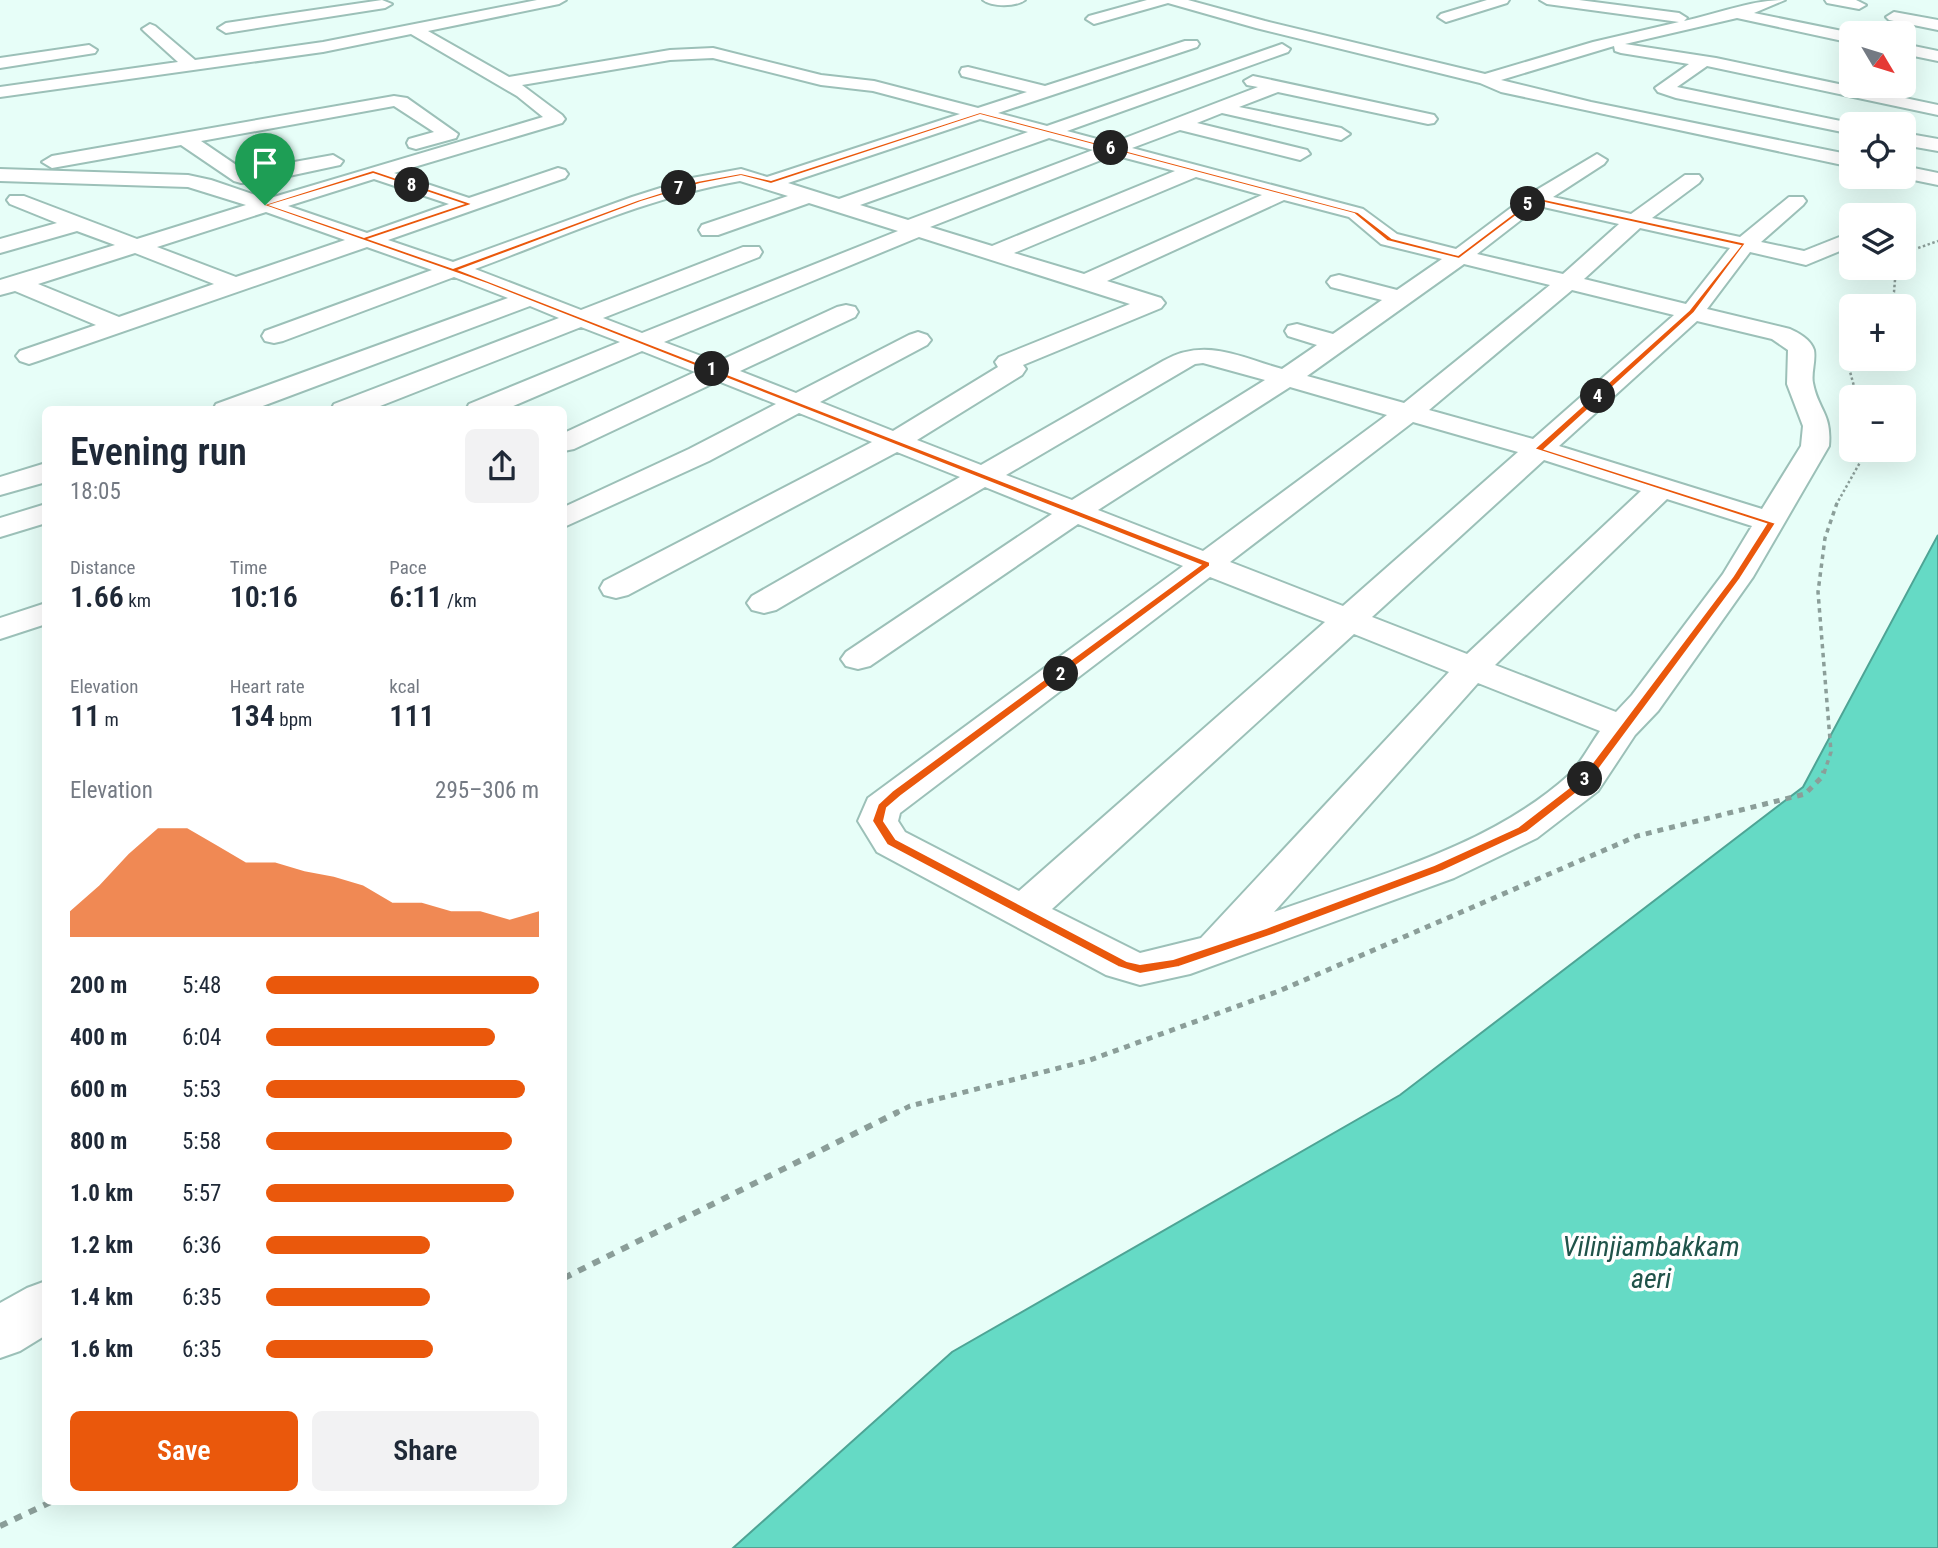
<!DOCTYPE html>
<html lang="en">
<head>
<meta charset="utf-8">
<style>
	:root { --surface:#fff; --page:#f2f2f3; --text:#1f2937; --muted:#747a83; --accent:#ea580c }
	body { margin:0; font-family:"Roboto Condensed",sans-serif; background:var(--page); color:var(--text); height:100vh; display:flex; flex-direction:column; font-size:26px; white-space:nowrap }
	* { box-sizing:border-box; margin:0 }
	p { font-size:23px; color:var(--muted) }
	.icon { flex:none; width:38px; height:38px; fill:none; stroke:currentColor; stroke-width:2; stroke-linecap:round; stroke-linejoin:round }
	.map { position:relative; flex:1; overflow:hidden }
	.drawer { position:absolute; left:42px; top:406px; width:525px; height:1099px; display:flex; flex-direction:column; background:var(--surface); border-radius:10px; box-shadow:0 7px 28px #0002 }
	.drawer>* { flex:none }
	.needle { width:46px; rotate:128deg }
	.tools { position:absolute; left:1839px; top:21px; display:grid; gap:14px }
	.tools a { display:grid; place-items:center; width:77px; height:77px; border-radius:10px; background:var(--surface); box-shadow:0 7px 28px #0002; font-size:35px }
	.pin { position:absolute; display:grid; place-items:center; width:60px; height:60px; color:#fff; margin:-72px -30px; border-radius:50% 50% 50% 0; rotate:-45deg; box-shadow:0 0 7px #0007 }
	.pin .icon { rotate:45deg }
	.km { position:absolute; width:35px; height:35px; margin:-18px; border-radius:50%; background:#222; color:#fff; font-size:19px; line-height:35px; text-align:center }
	.round { display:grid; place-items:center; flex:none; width:74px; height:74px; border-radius:10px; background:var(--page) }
	.overview { display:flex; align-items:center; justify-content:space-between; height:119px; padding:0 28px }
	h1 { font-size:38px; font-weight:600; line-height:52px }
	.stats { display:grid; grid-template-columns:repeat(3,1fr); gap:10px; height:119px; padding:7px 28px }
	.stats div { display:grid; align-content:center }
	.stats b { font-size:30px; font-weight:600 }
	.stats small { font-size:19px; font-weight:400 }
	.stats p { font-size:19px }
	.chart { height:196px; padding:14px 28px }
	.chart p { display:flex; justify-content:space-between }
	.chart svg { width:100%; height:126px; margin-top:7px; fill:var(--accent); opacity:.7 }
	.action { display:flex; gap:14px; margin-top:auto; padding:14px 28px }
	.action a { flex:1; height:80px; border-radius:10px; background:var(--accent); color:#fff; font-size:28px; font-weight:600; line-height:80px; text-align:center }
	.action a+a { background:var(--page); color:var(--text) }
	ul { padding:0 28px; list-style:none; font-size:23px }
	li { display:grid; grid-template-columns:112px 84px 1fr; align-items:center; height:52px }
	li i { height:18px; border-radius:9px; background:var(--accent) }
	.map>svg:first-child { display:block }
	.water { fill:#65dac5; stroke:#4ea495; stroke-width:2 }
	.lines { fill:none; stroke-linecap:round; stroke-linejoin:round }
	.minor-casing { stroke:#9cc0b8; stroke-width:4 }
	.path-far3 { stroke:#8b9e99; stroke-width:2.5; stroke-dasharray:2.5 2.5; stroke-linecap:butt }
	.path-far2 { stroke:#8b9e99; stroke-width:3.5; stroke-dasharray:4.5 4.5; stroke-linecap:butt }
	.path-far1 { stroke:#8b9e99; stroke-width:5; stroke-dasharray:6 6; stroke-linecap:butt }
	.path { stroke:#8b9e99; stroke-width:6; stroke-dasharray:8 8; stroke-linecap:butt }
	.minor { fill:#fff; fill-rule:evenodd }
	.route { fill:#ea580c; stroke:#fff; stroke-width:2; fill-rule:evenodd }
	.labels { text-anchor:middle; stroke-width:7; stroke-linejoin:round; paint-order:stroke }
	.near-water-label { font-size:28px; font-style:italic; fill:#20534a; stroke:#fff }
</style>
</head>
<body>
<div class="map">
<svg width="1938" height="1548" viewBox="0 0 1938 1548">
	<rect width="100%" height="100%" fill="#e7fef8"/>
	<path class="water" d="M1938,535v1013h-1205l219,-196 448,-257 403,-308z"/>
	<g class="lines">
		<g class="minor-casing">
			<g id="minor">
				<path d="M382,0l10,4 -7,4 -159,25 -8,-5 8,-5z"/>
				<path d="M537,0h29l-7,4 -131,27 81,46 161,-27 43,-2 108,27 53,6 104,27 49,-16 -65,-16 -2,-4 2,-4 6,-1 77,19 140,-45h12l2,3 -2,3 -199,66 49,13 235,-82 8,5 -2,3 -221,79 45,12 146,-56 -11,-2 -3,-4 9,-5 181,39 3,4 -3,4 -6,1 -150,-32 -39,15 102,21 9,6 -9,6 -119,-27 -25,10 110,27 3,4 -10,6 -120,-30 -48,18 231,61 34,25 59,15 72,-54 69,-41 10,6 -3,4 -51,33 78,17 54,-39h14l3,4 -3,4 -47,35 88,19 49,-40h14l3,4 -3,4 -42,37 43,9 48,-19v14l-46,19 -56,-13 -43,57 83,20c9,4 21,11 24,21 2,11 -3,23 -1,33 5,27 19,30 16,63l-76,131 -95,134 -23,24 -37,56 -61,47 -83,40 -264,96 -50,11 -34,-10 -229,-123 -19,-31 10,-23 315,-232 -105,-42 -208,142 -12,3 -12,-3 -5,-7 5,-7 206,-138 -67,-27 -209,123 -12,3 -12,-3 -5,-7 5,-7 208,-119 -63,-25 -269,143 -12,3 -12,-3 -4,-7 4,-7 268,-139 -73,-29 -90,48 -145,66v-20l125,-58 87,-45 -58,-23 -144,68 -10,2v-18l131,-61 -53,-21 -138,59h-38l3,-6 151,-62 -39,-15 -211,83h-39l3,-6 225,-86 -29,-12 -278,104h-39l3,-6 292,-106 -54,-21 -171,64 -9,2 -9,-2 -3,-5 3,-5 167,-61 -65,-23 -329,114 -9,3 -9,-3 -4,-5 4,-5 76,-26 -81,-34 -15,4v-15l115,-35 -38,-14 -77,22v-14l57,-16 -47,-19 -3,-4 3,-4h14l113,43 109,-34 -58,-18 -188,-6v-12l188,6 23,5 56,19 276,-82 -26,-21 -106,-62 -88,18 -323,45v-10l178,-25 -33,-30 -3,-3 8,-5 5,2 40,34 128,-18zM713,58l108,27 52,6 87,23 -193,63 -26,-8 -49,9 -60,19 -179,65 -65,-22 177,-62 3,-4 -3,-4 -7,-2 -89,30 -75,-25 168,-50 3,-4 -3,-4 -40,-30 148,-25zM980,119l48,13 -189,67 -51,-16zM1049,138l44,12 -185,70 -48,-15zM1114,155l61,16 -183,75 -62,-19zM1196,177l66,18 -178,79 -70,-21zM374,179l75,25 -82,29 -79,-27zM740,181l48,15 -86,29 -3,5 3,5h16l91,-32 89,28 -256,102 -39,-15 156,-61 3,-5 -3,-5h-16l-162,63 -106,-41c86,-32 174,-72 265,-88zM1284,200l65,17 32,27 61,15 -45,31 -58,-15 -8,2 -4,5 4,5 51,13 -49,34 -36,-10 -9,2 -3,5 3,5 29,9 -35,24c-43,-12 -77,-32 -119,-8l-182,104 -64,-25 105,-65 4,-6 -3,-4 138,-57 4,-5 -4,-5 -54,-17zM1539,206l80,18 -56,50 -86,-20zM266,212l79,28 -109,37 -79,-30zM1640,228l90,20 -44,56 -102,-25zM919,237l211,67 -131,53 -4,5 3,5 -105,64 -73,-29 107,-57 4,-5 -4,-5 -9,-3 -9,3 -113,58 -56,-22 115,-54 3,-5 -3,-5 -9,-2 -9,2 -120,55 -53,-20zM135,253l79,31 -95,33 -81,-33zM1464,264l86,21 -146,118 -97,-27zM1572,290l102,25 -141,124 -104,-29zM1697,321l75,18 16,11 -1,34 16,42 -2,20 -39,63 -203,-63zM1203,363l62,17 -193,120 -66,-25 189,-111zM1290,387l97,28 -184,136 -105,-41zM1413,422l105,30 -175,154 -113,-44zM1544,460l97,31 -174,163 -95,-37zM1667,499l85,27 -29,48 -91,121 -16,17 -121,-47zM1210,577l115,45 -306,269 -114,-59 -7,-11 2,-8zM1354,634l95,38 -248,266 -61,15 -88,-44zM1478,683l122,48c-10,14 -19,32 -31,44 -81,73 -195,101 -295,137z"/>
				<path d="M983,0h42c-9,7 -33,7 -42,0z"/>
				<path d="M1147,0h41l77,21 220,53 108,-32 86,-20 -132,-18 -7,-4h39l100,13 8,5 -3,3c33,-7 67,-21 101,-21l-31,13 98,20v10l-115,-25 -112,26 91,14 222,47v10l-231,-49 -30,21 178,37h-3v10l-176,-36 -18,-6 -3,-4 34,-24 -68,-11 -6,-2 -1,-5 -113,34 90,22 261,53v12l-351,-75 -21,-9 -224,-55 -88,-25 -74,21 -8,-5 3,-3z"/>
				<path d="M1487,0h22l-2,3 -61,19 -8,-5 3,-3z"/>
				<path d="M1825,0h31l10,5 -7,4 -32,-6z"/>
				<path d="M1894,12l44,8v10l-49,-10 -3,-3z"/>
				<path d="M1904,44l34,7v10l-34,-7z"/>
				<path d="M89,45l8,5 -2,3 -95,15v-10z"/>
				<path d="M394,96l13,2 51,36 -2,4 -40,11 -7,-2 -2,-4 2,-4 25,-7 -40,-26 -193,35 44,30 88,-16 10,6 -3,4 -79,17 -20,1 -7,-2 -53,-36 -129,23 -10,-6 10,-6z"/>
				<path d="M1904,133l34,6v12l-34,-6z"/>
				<path d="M1904,166l34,7v12l-39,-8h5z"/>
				<path d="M46,463v19l-46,13v-18z"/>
				<path d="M46,504v19l-46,14v-19z"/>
				<path d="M46,603v21l-46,15v-21z"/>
				<path d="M46,1281v54l-26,16 -20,7v-55l27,-15z"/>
			</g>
		</g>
		<g class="path-far3">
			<path d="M1904,253l34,-12"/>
			<path d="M1888,306l6,-14 2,-24"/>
			<path d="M1852,338l-3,30 8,29"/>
			<path d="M1836,505l31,-55"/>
		</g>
		<path class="path-far2" d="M1824,773l7,-21 -13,-160 7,-54 12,-35"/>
		<path class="path-far1" d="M894,1114l16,-8 180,-46 189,-69 358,-155 168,-42 17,-17 2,-6"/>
		<g class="path">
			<path d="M564,1278l334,-166"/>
			<path d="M0,1526l51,-24"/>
		</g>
		<use href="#minor" class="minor"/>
	</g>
	<path class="route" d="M980,112l378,100 34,26 66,17 77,-58 211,46 -52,70 -149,136 231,74 -36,56 -152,205 -61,48 -84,39 -168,63 -96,33 -39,7 -22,-7 -231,-122 -15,-24 6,-17 14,-13 308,-226 -713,-281 -225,-79 111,-35 98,33v2l-101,34 83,29 184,-68 60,-19 44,-8 30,7zM980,115l374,99 33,27 72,18 77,-58 204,45 -51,64 -155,139 232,75 -33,52 -153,203 -62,48 -84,38 -168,63 -93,31 -33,5 -13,-3 -231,-122 -12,-18 3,-13 14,-12 309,-230v-4l-750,-292 181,-68 59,-18 41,-8 30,8zM373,174l89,30 -98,33 -93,-32z"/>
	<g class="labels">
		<g class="near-water-label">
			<text x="1651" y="1256">Vilinjiambakkam<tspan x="1651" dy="32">aeri</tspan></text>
		</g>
	</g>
</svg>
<div class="tools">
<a><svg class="needle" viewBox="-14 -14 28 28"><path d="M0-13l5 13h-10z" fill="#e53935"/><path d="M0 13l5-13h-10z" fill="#747a83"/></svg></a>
<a><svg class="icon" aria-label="locate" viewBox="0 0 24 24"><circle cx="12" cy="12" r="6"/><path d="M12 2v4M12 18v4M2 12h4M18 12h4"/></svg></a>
<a><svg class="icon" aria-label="layers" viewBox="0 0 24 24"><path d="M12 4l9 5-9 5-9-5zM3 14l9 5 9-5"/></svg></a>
<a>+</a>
<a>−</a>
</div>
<div class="pin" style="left:265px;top:205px;background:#1e9e55"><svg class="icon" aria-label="arrive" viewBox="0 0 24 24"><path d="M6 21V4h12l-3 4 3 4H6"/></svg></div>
<b class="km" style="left:712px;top:369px">1</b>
<b class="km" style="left:1061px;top:674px">2</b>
<b class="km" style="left:1585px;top:779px">3</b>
<b class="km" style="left:1598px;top:396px">4</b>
<b class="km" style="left:1528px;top:204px">5</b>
<b class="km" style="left:1111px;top:148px">6</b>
<b class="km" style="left:679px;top:188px">7</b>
<b class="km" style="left:412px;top:185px">8</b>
<section class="drawer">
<div class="overview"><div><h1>Evening run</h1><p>18:05</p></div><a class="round"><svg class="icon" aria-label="share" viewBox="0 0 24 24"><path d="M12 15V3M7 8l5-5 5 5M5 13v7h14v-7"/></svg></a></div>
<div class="stats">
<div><p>Distance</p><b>1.66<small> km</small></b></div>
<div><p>Time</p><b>10:16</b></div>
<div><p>Pace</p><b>6:11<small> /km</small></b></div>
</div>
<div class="stats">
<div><p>Elevation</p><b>11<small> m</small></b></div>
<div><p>Heart rate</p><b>134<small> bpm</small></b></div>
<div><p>kcal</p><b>111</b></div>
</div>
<div class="chart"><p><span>Elevation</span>295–306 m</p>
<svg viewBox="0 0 160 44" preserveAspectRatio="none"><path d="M0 44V35L10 26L20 15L30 6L40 6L50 12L60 18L70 18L80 21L90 23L100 26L110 32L120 32L130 35L140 35L150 38L160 35V44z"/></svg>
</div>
<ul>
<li><b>200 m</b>5:48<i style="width:100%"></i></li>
<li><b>400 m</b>6:04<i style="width:84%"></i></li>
<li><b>600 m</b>5:53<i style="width:95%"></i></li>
<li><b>800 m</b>5:58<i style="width:90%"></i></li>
<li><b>1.0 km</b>5:57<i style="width:91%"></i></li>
<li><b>1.2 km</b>6:36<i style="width:60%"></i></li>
<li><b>1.4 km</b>6:35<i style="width:60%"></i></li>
<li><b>1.6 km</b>6:35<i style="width:61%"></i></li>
</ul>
<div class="action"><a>Save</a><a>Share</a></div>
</section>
</div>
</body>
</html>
